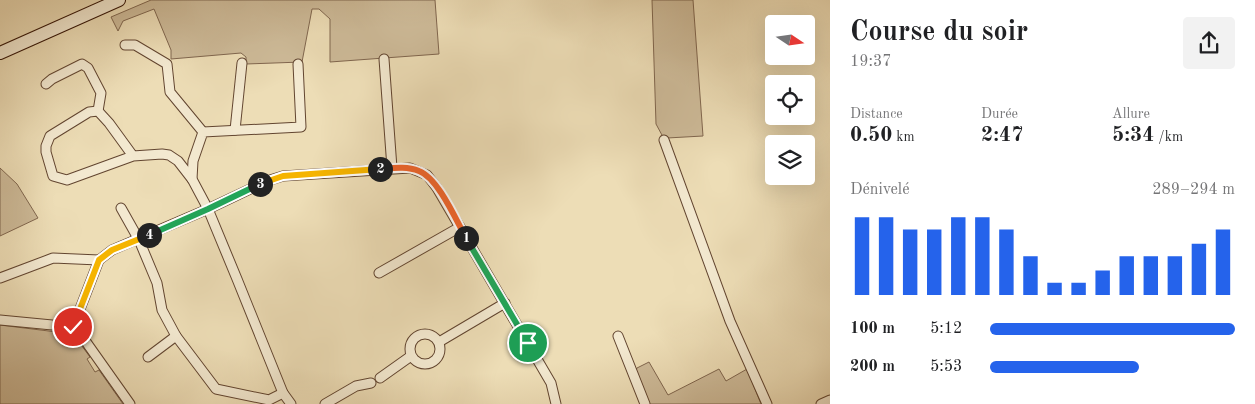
<!DOCTYPE html>
<html lang="fr">
<head>
<meta charset="utf-8">
<style>
	:root { --surface:#fff; --page:#f2f2f2; --text:#202124; --muted:#757577; --accent:#2563eb }
	body { margin:0; font-family:"Old Standard TT",serif; background:var(--page); color:var(--text); height:100vh; display:flex; flex-direction:column; font-size:19px; white-space:nowrap }
	* { box-sizing:border-box; margin:0 }
	p { font-size:16px; color:var(--muted) }
	.icon { flex:none; width:28px; height:28px; fill:none; stroke:currentColor; stroke-width:2; stroke-linecap:round; stroke-linejoin:round }
	.map { position:relative; flex:1; overflow:hidden }
	.side { display:flex; flex-direction:column; background:var(--surface); width:425px }
	.side>* { flex:none }
	.needle { width:32px; rotate:103deg }
	.buttons { position:absolute; left:765px; top:15px; display:grid; gap:10px }
	.buttons a { display:grid; place-items:center; width:50px; height:50px; border-radius:5px; background:var(--surface); box-shadow:0 5px 20px #0002; font-size:25px }
	.pin { position:absolute; display:grid; place-items:center; width:42px; height:42px; color:#fff; margin:-21px; border:2px solid #fff; border-radius:50%; box-shadow:0 1px 5px #0007 }
	.km { position:absolute; width:25px; height:25px; margin:-12px; border-radius:50%; background:#222; color:#fff; font-size:14px; line-height:25px; text-align:center }
	.round { display:grid; place-items:center; flex:none; width:52px; height:52px; border-radius:5px; background:var(--page) }
	.head { display:flex; align-items:center; justify-content:space-between; height:85px; padding:0 20px }
	h1 { font-size:28px; font-weight:800; line-height:38px }
	.figures { display:grid; grid-template-columns:repeat(3,1fr); gap:8px; height:85px; padding:5px 20px }
	.figures div { display:grid; align-content:center }
	.figures b { font-size:21px; font-weight:800 }
	.figures small { font-size:14px; font-weight:400 }
	.figures p { font-size:14px }
	.chart { height:140px; padding:10px 20px }
	.chart p { display:flex; justify-content:space-between }
	.chart svg { width:100%; height:90px; margin-top:5px; stroke:var(--accent); stroke-width:6 }
	ul { padding:0 20px; list-style:none; font-size:16px }
	li { display:grid; grid-template-columns:80px 60px 1fr; align-items:center; height:38px }
	li i { height:12px; border-radius:6px; background:var(--accent) }
	main { display:flex; flex:1; min-height:0 }
	.map>svg:first-child { display:block }
	.green { fill:#cdba98; stroke:#80664e }
	.lines { fill:none; stroke-linecap:round; stroke-linejoin:round }
	.minor-casing { stroke:#624530; stroke-width:11 }
	.secondary-casing { stroke:#331204; stroke-width:14 }
	.minor { stroke:#f3e9d0; stroke-width:9 }
	.secondary { stroke:#f3e9d0; stroke-width:12 }
	.split-1-casing { stroke:#fff; stroke-width:10 }
	.split-2-casing { stroke:#fff; stroke-width:10 }
	.split-3-casing { stroke:#fff; stroke-width:10 }
	.split-4-casing { stroke:#fff; stroke-width:10 }
	.split-5-casing { stroke:#fff; stroke-width:10 }
	.split-1 { stroke:#22a559; stroke-width:6 }
	.split-2 { stroke:#f0652b; stroke-width:6 }
	.split-3 { stroke:#f5b400; stroke-width:6 }
	.split-4 { stroke:#22a559; stroke-width:6 }
	.split-5 { stroke:#f5b400; stroke-width:6 }
</style>
</head>
<body>
<main>
<div class="map">
<svg width="830" height="404" viewBox="0 0 830 404">
	<rect width="100%" height="100%" fill="#edddb6"/>
	<filter id="stains"><feTurbulence type="fractalNoise" baseFrequency=".004" numOctaves="4"/><feColorMatrix values="0 0 0 0 .2 0 0 0 0 .09 0 0 0 0 .02 0 0 0 .5 -.17"/></filter>
	<radialGradient id="worn" r=".72"><stop offset=".6" stop-color="#630" stop-opacity="0"/><stop offset="1" stop-color="#630" stop-opacity=".3"/></radialGradient>
	<g class="green">
		<path d="M151,0h284l4,54 -109,8v-43l-11,-10h-7l-10,53 -56,2v-7l-5,-4 -70,6v-9l-17,-41 -31,12 -5,10 -7,-14z"/>
		<path d="M652,0h41l10,136 -36,2 -4,-1 -7,-13z"/>
		<path d="M0,168l17,16 21,34 -38,18z"/>
		<path d="M0,325l73,9 17,23 -3,2 8,13 4,-2 24,34h-123z"/>
		<path d="M649,362l19,33 51,-26 7,12 21,-12 14,35h-113l-13,-33 2,-3z"/>
	</g>
	<g class="lines">
		<g class="minor-casing">
			<g id="minor">
				<path d="M125,45h10l32,19 3,28 33,40"/>
				<path d="M384,59l8,109"/>
				<path d="M46,84l6,-5 30,-15 6,4 13,25 -3,18"/>
				<path d="M235,130l7,-67"/>
				<path d="M664,140l66,181 37,83"/>
				<path d="M133,156l-24,-33 -11,-12 -9,1 -39,24 -4,10v6l7,24 14,4 66,-24 29,-2 7,1 9,6 14,18"/>
				<path d="M121,208l18,32 18,43 5,27 14,26 40,53 53,11 14,-7"/>
				<path d="M379,273l81,-46"/>
				<path d="M0,278l53,-20 46,2"/>
				<path d="M0,320l73,7 11,12 46,65"/>
				<path d="M73,327l26,-67 13,-10 96,-41 59,-28 16,-5 127,-8 17,7 10,13 114,195 5,21"/>
				<circle cx="425" cy="349" r="15"/>
				<path d="M618,336l27,68"/>
				<path d="M439,342l66,-39"/>
				<path d="M148,357l28,-21"/>
				<path d="M380,378l31,-22"/>
				<path d="M291,404l-8,-11 -46,-114 -29,-70 -16,-30 1,-18 10,-29 98,-5 -3,-63"/>
				<path d="M325,404l31,-18 15,-3"/>
				<path d="M821,404l9,-4"/>
			</g>
		</g>
		<g class="secondary-casing">
			<path id="secondary" d="M0,53l119,-53"/>
		</g>
		<use href="#minor" class="minor"/>
		<use href="#secondary" class="secondary"/>
	</g>
	<g class="lines">
		<g class="split-1-casing">
			<path id="split-1" d="M466,238l62,105"/>
		</g>
		<g class="split-2-casing">
			<path id="split-2" d="M380,169c13,-1 27,-3 39,2 19,7 37,49 47,67"/>
		</g>
		<g class="split-3-casing">
			<path id="split-3" d="M260,184l23,-8 97,-7"/>
		</g>
		<g class="split-4-casing">
			<path id="split-4" d="M149,235l59,-26 52,-25"/>
		</g>
		<g class="split-5-casing">
			<path id="split-5" d="M73,327l26,-67 13,-10 37,-15"/>
		</g>
		<use href="#split-1" class="split-1"/>
		<use href="#split-2" class="split-2"/>
		<use href="#split-3" class="split-3"/>
		<use href="#split-4" class="split-4"/>
		<use href="#split-5" class="split-5"/>
	</g>
	<rect width="100%" height="100%" filter="url(#stains)"/>
	<rect width="100%" height="100%" fill="url(#worn)"/>
</svg>
<div class="buttons">
<a><svg class="needle" viewBox="-14 -14 28 28"><path d="M0-13l5 13h-10z" fill="#e53935"/><path d="M0 13l5-13h-10z" fill="#757577"/></svg></a>
<a><svg class="icon" aria-label="locate" viewBox="0 0 24 24"><circle cx="12" cy="12" r="6"/><path d="M12 2v4M12 18v4M2 12h4M18 12h4"/></svg></a>
<a><svg class="icon" aria-label="layers" viewBox="0 0 24 24"><path d="M12 4l9 5-9 5-9-5zM3 14l9 5 9-5"/></svg></a>
</div>
<div class="pin" style="left:528px;top:343px;background:#1e9e55"><svg class="icon" aria-label="arrive" viewBox="0 0 24 24"><path d="M6 21V4h12l-3 4 3 4H6"/></svg></div>
<div class="pin" style="left:73px;top:327px;background:#d93025"><svg class="icon" aria-label="check" viewBox="0 0 24 24"><path d="M5 12l5 5 9-10"/></svg></div>
<b class="km" style="left:466px;top:238px">1</b>
<b class="km" style="left:380px;top:169px">2</b>
<b class="km" style="left:260px;top:184px">3</b>
<b class="km" style="left:149px;top:235px">4</b>
</div>
<section class="side">
<div class="head"><div><h1>Course du soir</h1><p>19:37</p></div><a class="round"><svg class="icon" aria-label="share" viewBox="0 0 24 24"><path d="M12 15V3M7 8l5-5 5 5M5 13v7h14v-7"/></svg></a></div>
<div class="figures">
<div><p>Distance</p><b>0.50<small> km</small></b></div>
<div><p>Durée</p><b>2:47</b></div>
<div><p>Allure</p><b>5:34<small> /km</small></b></div>
</div>
<div class="chart"><p><span>Dénivelé</span>289–294 m</p>
<svg viewBox="0 0 160 44" preserveAspectRatio="none"><path d="M5 44V6M15 44V6M25 44V12M35 44V12M45 44V6M55 44V6M65 44V12M75 44V25M85 44V38M95 44V38M105 44V32M115 44V25M125 44V25M135 44V25M145 44V19M155 44V12"/></svg>
</div>
<ul>
<li><b>100 m</b>5:12<i style="width:100%"></i></li>
<li><b>200 m</b>5:53<i style="width:61%"></i></li>
</ul>
</section>
</main>
</body>
</html>
